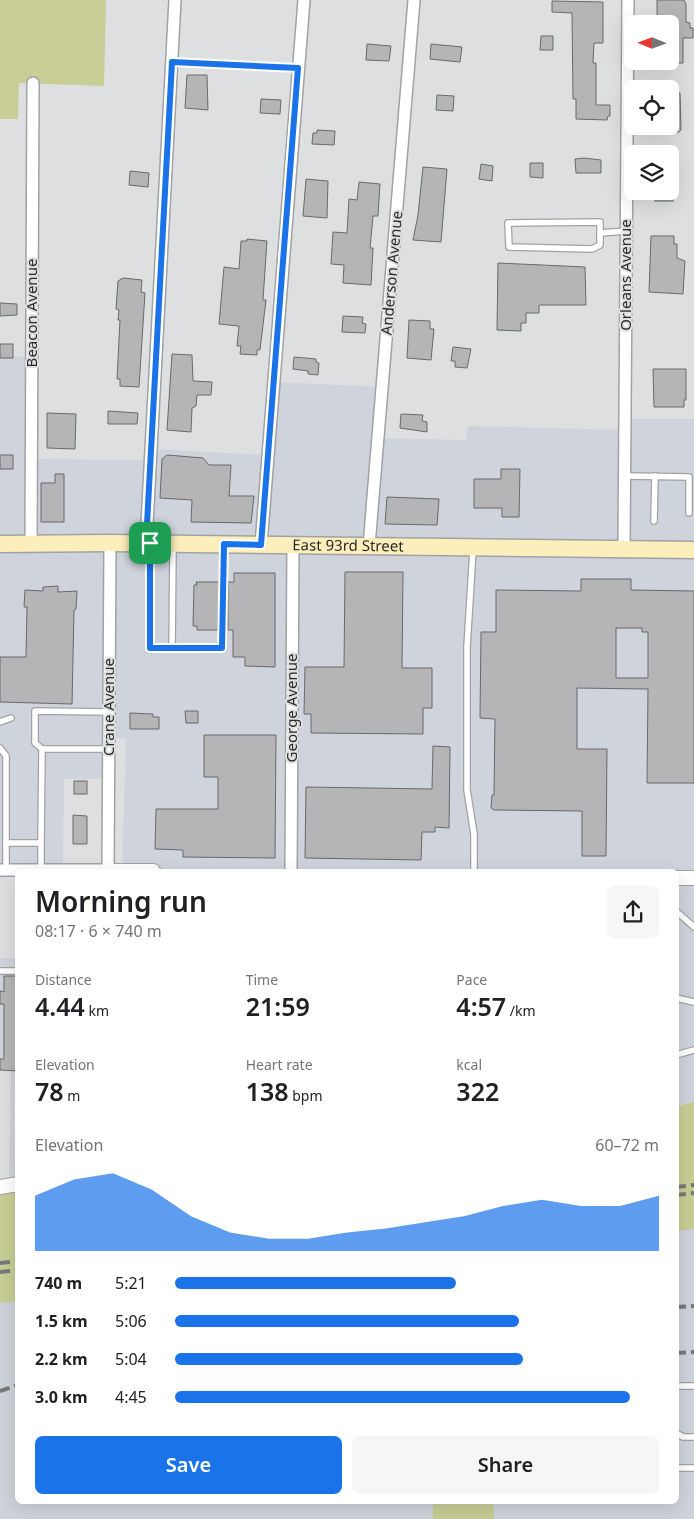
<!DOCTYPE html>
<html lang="en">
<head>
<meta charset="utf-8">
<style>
	:root { --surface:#fff; --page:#f6f6f6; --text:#202124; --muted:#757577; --accent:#1a73e8 }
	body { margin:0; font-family:"Noto Sans",sans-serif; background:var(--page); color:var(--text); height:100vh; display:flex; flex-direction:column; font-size:19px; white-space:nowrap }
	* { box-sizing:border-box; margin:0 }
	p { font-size:16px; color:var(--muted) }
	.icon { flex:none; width:28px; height:28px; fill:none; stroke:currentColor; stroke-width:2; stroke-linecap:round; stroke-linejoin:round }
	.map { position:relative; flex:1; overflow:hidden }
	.panel { position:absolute; left:15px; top:869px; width:664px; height:635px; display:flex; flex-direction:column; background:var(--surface); border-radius:8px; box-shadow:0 5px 20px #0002 }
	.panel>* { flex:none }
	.needle { width:32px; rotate:271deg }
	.tools { position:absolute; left:624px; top:15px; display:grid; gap:10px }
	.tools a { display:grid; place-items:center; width:55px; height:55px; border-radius:8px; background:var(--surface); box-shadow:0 5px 20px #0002; font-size:25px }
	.pin { position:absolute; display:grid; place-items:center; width:42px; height:42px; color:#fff; margin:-21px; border-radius:10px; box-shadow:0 2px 8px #0006 }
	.round { display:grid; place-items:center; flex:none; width:52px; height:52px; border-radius:8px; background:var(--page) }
	.head { display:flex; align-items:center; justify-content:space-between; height:85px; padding:0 20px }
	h1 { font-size:28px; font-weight:600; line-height:38px }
	.figures { display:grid; grid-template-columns:repeat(3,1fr); gap:8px; height:85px; padding:5px 20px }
	.figures div { display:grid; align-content:center }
	.figures b { font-size:25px; font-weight:600 }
	.figures small { font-size:14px; font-weight:400 }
	.figures p { font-size:14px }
	.chart { height:140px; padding:10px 20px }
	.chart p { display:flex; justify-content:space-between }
	.chart svg { width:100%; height:90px; margin-top:5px; fill:var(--accent); opacity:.7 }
	.button { display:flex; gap:10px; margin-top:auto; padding:10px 20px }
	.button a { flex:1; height:58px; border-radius:8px; background:var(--accent); color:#fff; font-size:20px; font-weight:600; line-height:58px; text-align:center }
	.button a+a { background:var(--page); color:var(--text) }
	ul { padding:0 20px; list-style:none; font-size:16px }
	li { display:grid; grid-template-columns:80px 60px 1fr; align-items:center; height:38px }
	li i { height:12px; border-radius:6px; background:var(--accent) }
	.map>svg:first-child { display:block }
	.built { fill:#cfd3db }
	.green { fill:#c8ce95 }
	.building { fill:#b5b4b6; stroke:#6a696b; fill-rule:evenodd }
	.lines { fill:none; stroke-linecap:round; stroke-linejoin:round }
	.service-casing { stroke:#a1a2a3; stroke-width:8 }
	.minor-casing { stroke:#a1a2a3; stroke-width:14 }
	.tertiary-casing { stroke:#a1a2a3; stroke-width:16 }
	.secondary-casing { stroke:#a1a2a3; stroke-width:19 }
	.service { stroke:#fff; stroke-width:5.5 }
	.minor { stroke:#fff; stroke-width:11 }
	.tertiary { stroke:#fff; stroke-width:14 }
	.secondary { stroke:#fdefbc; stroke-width:16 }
	.rail { stroke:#777879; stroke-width:4; stroke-dasharray:10 5; stroke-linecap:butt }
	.route-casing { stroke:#fff; stroke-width:10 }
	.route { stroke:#1a73e8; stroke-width:6 }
	.labels { text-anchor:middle; stroke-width:4; stroke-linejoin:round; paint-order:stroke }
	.street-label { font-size:15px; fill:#2a2a2b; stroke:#dedfe1 }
</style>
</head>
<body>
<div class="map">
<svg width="694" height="1519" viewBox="0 0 694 1519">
	<rect width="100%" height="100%" fill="#dedfe1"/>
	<g class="built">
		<path d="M0,356l31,1v102l119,1 1,-11 117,6 6,-73 108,5 -4,51 88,2 2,-14 157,4v-11h69v1100h-694v-268l17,-11 1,261h658v-630h-554l4,-133 -18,1v40h-44l-1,91h-63z"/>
		<path d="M0,958h17l1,226 -9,1 2,-127h-11z"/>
	</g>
	<g class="green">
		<path d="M0,0h106l-2,86 -85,-3 -1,36h-18z"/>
		<path d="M694,1102v127l-18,2v-124z"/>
		<path d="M17,1184v117l-17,2v-116z"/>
		<path d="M433,1501h60l1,18h-61z"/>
	</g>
	<g class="building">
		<path d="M657,0h27l2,4v18l4,1v5h3v10h-10v25h-13v-39h-13z"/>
		<path d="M552,1l51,1v41h-9l-1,20h3v42h14v11h-2l-1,4 -31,-1v-20h-3l-1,-86 -20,-1z"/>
		<path d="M541,36h12v14h-13z"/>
		<path d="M367,44l24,2 -2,15 -23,-1z"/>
		<path d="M431,44l31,3 -2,15 -30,-3z"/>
		<path d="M187,75h20l1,35 -23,-2z"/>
		<path d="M670,92l10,1 1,37 -2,2h-9z"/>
		<path d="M437,95l17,1 -1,15 -17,-1z"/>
		<path d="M261,99l20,1 -1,14 -20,-1z"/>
		<path d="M317,130l18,1 -1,14 -22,-1 1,-11h4z"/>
		<path d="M584,158l17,2v13h-25l-1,-14z"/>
		<path d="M530,163h13v15l-13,-1z"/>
		<path d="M481,164l12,2 -1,15 -13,-2z"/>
		<path d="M423,167l24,2 -6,73 -28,-2 5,-25z"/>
		<path d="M130,171l19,2 -1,14 -19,-2z"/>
		<path d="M306,179l22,2 -1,37 -24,-2z"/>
		<path d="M359,182l21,2 -2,32h-5l-3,32h3l-2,37 -28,-2 1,-18 -13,-1 2,-32 14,1 2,-34 8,1z"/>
		<rect x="655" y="191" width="18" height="10"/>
		<path d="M651,236h23v8h3v14l8,3 -2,33 -34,-2z"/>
		<path d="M247,239l20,2 -4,59h3l-6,50h-3v5l-17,-1 1,-8h-4l2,-20 -20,-2 5,-57 15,2 2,-28h6z"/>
		<path d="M498,263l87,4 1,38h-47v8h-13v10h-5v8l-24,-1z"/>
		<path d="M123,278l19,2 -1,12 4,1 -6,94 -19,-1v-7h-3l3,-59h-2l1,-10 -3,-1 2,-28z"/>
		<path d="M0,303l17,1v11l-17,1z"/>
		<path d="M343,316l20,1 -1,6 4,1 -1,9 -23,-1z"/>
		<path d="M409,320l21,1v8h4l-3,31 -24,-2z"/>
		<rect x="0" y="344" width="13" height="14"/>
		<path d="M453,347l18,2 -4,19 -12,-1v-6h-4z"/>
		<path d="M172,354l20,1 1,26 19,1 -1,13h-14l-1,11 -4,2 -1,24 -24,-2z"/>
		<path d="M294,357l22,2v3l3,1 -1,12 -10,-1v-3l-15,-2z"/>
		<path d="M653,369h33v31h-2v7h-30z"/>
		<path d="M108,411l30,2 -1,11h-29z"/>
		<path d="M47,413l29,1 -1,35 -28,-1z"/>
		<path d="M401,414l22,1 -1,6 5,1v10l-27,-4z"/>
		<rect x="0" y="455" width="13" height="14"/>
		<path d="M167,455l36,3 6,7h22l-2,31h25l-3,27 -60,-1 1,-22 -32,-2 2,-39z"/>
		<path d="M501,469h19l-1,48h-17v-9h-28v-29h27z"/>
		<path d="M55,474h9v48h-23v-39h14z"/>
		<path d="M387,497l52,2 -2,26 -52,-1z"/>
		<path d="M345,572h58l-1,96h30v40h-9v26l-112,-1v-19h-7l1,-47h39z"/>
		<path d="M234,573h41v94l-30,-1v-9h-12v-27h-5v-48h6z"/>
		<path d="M581,579h50v11l63,1v192h-47l1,-94 -71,-1v61h30l-1,107h-24v-45l-88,-1 -3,-2 1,-13h2l1,-76 -15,-1 1,-86h15v-42l85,1zM616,628h26v4h6v46h-32z"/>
		<path d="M196,582h23l-1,48h-21v-4h-4l1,-41h3z"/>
		<path d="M58,586v6l19,-1 -1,18 -2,1 -2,94 -72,-2v-45h26l1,-50h-3l1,-17 18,1v-4z"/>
		<path d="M185,711h13v12h-12z"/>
		<path d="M130,713l23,1v3h6v12h-29z"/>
		<path d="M204,735h72l-1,123 -92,-1v-7l-28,-1 1,-40h62v-32h-14z"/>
		<path d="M433,746l17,1 -1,81 -14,-1v5h-13l-1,28 -116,-2 1,-71 126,2z"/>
		<rect x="74" y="781" width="13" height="13"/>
		<path d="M73,815l14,1v28h-14z"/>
		<path d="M4,976h14v95l-18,-1v-11h4v-55h-4v-13l4,1z"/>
	</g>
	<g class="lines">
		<g class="service-casing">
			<g id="service">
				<path d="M172,62l126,6"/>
				<path d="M600,222v23l-8,4 -83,-2 -1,-24z"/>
				<path d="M600,233l26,-2"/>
				<path d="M625,476l64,1v36"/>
				<path d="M654,521l1,-45"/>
				<path d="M150,545v102l22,1"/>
				<path d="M173,546l-1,102h51l1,-103"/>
				<path d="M473,550l-6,97v143l7,44v37"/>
				<path d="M0,722l11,-4"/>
				<path d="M0,748l6,8v114"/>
				<path d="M42,749h66"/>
				<path d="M6,843h35v27"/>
				<path d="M41,843l1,-94 -7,-6v-32l74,1"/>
				<path d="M676,911l18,16"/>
				<path d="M0,971h18"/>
				<path d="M676,998l18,4"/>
				<path d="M676,1055l18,-5"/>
				<path d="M676,1386h18"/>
				<path d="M676,1433l7,4h11"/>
				<path d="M676,1468h18"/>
			</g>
		</g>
		<g class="minor-casing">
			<g id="minor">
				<path d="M146,543l29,-543"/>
				<path d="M31,544l2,-461"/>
				<path d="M261,545l43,-545"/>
				<path d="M369,546l45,-546"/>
				<path d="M624,549l4,-549"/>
				<path d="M0,870h108l2,-327"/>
				<path d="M291,871l2,-326"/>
			</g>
		</g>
		<g class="tertiary-casing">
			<g id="tertiary">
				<path d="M108,871h45"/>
				<path d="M676,878h18"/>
				<path d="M0,1187l18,-3"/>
			</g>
		</g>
		<g class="secondary-casing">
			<g id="secondary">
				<path id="s1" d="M0,544l110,-1 584,7"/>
			</g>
		</g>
		<use href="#service" class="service"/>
		<use href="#minor" class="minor"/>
		<use href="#tertiary" class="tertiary"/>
		<use href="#secondary" class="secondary"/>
		<g class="rail">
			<path d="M676,1187l18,-2"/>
			<path d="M676,1195l18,-2"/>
			<path d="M0,1263l18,-2"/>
			<path d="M0,1272l18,-2"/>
			<path d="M676,1307l18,-1"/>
			<path d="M676,1353l18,-1"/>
			<path d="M0,1391l18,-6"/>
		</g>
	</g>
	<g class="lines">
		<g class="route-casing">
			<path id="route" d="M172,62l126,6 -37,477 -37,-1 -2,104h-72v-105h-4z"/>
		</g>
		<use href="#route" class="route"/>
	</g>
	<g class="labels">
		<g class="street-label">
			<text transform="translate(392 273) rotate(-85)" y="5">Anderson Avenue</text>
			<text transform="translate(626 275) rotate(-90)" y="5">Orleans Avenue</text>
			<text transform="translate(32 313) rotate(-90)" y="5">Beacon Avenue</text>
			<text dy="5" stroke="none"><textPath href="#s1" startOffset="348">East 93rd Street</textPath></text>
			<text transform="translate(109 707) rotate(-90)" y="5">Crane Avenue</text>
			<text transform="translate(292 708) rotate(-90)" y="5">George Avenue</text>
		</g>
	</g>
</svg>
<div class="tools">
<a><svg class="needle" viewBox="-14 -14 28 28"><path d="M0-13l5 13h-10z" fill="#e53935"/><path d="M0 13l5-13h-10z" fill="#757577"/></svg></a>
<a><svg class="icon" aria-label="locate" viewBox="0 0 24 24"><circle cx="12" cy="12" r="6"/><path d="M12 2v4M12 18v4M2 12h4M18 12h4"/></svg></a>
<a><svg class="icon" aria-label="layers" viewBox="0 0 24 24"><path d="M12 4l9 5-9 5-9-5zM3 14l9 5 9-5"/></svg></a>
</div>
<div class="pin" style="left:150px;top:543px;background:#1e9e55"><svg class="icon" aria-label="arrive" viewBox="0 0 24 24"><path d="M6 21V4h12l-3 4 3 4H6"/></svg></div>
<section class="panel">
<div class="head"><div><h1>Morning run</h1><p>08:17 · 6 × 740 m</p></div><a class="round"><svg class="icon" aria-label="share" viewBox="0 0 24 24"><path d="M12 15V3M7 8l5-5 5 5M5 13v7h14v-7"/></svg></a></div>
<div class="figures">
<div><p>Distance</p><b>4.44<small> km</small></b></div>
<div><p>Time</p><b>21:59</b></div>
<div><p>Pace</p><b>4:57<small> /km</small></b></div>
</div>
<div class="figures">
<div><p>Elevation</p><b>78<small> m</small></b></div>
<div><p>Heart rate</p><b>138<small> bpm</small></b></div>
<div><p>kcal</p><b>322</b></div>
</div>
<div class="chart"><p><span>Elevation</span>60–72 m</p>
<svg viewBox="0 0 160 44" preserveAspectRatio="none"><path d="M0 44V17L10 9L20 6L30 14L40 27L50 35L60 38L70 38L80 35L90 33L100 30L110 27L120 22L130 19L140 22L150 22L160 17V44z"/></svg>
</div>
<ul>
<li><b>740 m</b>5:21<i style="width:58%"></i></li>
<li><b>1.5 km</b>5:06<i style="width:71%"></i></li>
<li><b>2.2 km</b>5:04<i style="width:72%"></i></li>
<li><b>3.0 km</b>4:45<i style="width:94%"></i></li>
</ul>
<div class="button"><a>Save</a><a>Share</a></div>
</section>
</div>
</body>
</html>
